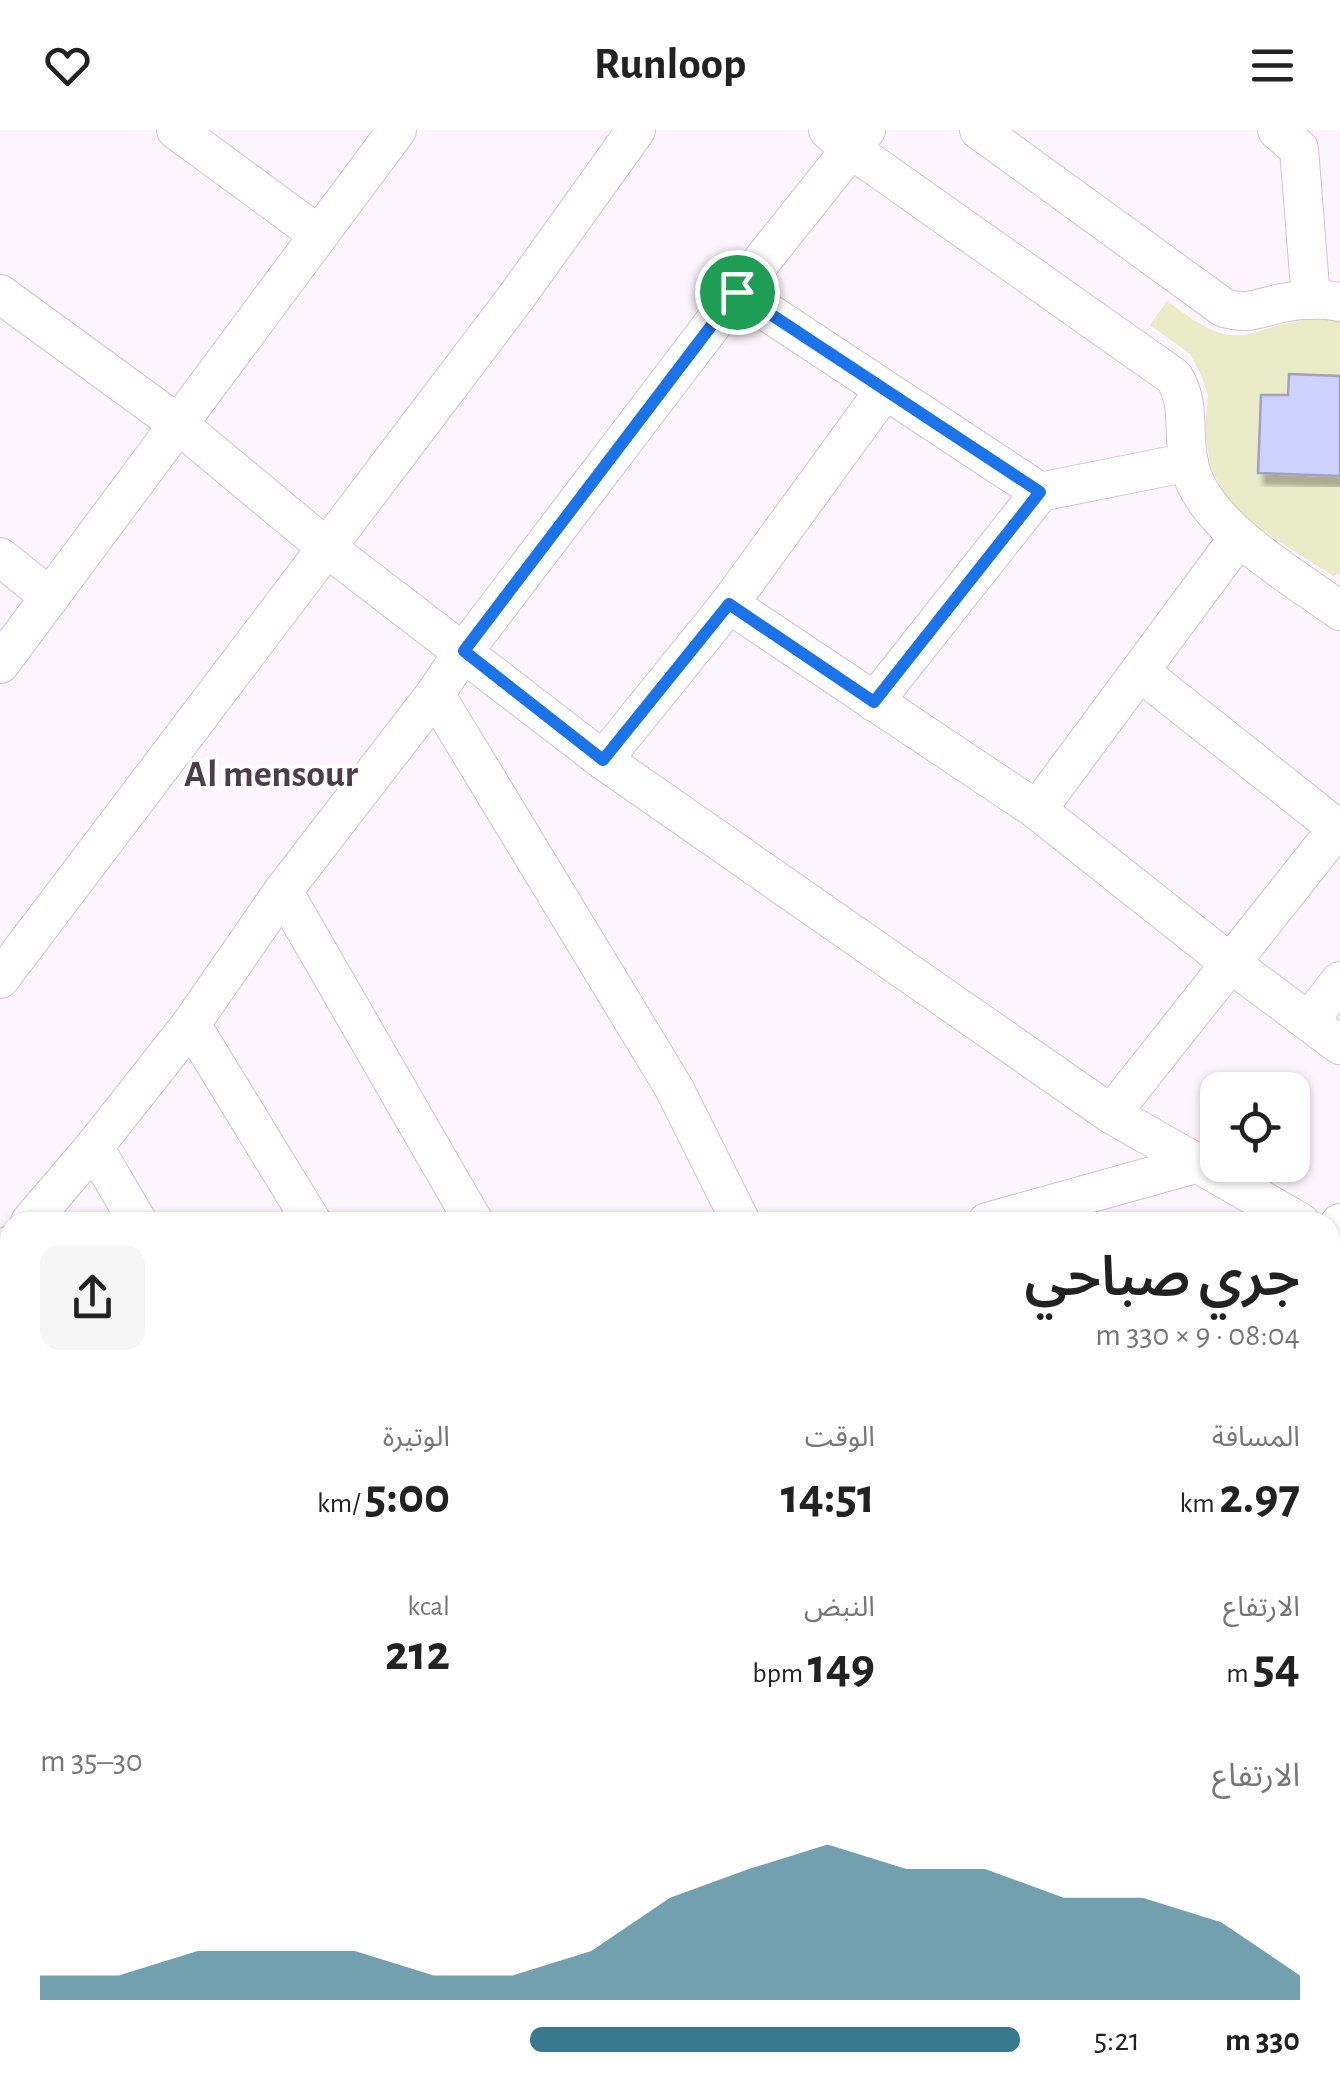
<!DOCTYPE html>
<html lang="ar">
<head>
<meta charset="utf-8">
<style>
	:root { --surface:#fff; --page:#f6f6f6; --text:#222; --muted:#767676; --accent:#39798d }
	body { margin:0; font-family:"Alegreya Sans","Noto Sans Arabic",sans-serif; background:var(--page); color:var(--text); direction:rtl; height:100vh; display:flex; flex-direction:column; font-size:38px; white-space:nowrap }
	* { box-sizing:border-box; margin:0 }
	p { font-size:32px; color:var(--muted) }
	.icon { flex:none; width:55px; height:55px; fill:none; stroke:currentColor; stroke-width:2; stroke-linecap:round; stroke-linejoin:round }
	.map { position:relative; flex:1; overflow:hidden; direction:ltr }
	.sheet { position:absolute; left:0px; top:1082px; width:1340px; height:888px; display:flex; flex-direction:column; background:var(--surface); border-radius:30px 30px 0 0; box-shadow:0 2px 8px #0004; direction:rtl }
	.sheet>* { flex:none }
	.fabs { position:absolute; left:1200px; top:942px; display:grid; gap:20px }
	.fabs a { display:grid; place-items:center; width:110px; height:110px; border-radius:20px; background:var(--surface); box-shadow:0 2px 8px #0004; font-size:50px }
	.pin { position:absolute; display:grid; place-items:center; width:85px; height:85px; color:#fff; margin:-42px; border:5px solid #fff; border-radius:50%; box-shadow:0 2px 10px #0007 }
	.round { display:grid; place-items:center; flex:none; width:105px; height:105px; border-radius:20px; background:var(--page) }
	.overview { display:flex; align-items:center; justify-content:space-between; height:170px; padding:0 40px }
	h1 { font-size:55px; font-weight:600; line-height:75px }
	.figures { display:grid; grid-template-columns:repeat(3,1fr); gap:15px; height:170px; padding:10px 40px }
	.figures div { display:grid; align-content:center }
	.figures b { font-size:50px; font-weight:600 }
	.figures small { font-size:28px; font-weight:400 }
	.figures p { font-size:28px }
	.chart { height:280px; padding:20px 40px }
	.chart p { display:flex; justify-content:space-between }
	.chart svg { width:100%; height:180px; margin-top:10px; fill:var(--accent); opacity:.7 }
	ul { padding:0 40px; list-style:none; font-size:32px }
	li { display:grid; grid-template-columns:160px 120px 1fr; align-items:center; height:75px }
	li i { height:25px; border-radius:12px; background:var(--accent) }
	header { display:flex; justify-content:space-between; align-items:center; height:130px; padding:0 40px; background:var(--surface); font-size:45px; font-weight:600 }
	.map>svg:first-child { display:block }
	.green { fill:#e9ecc7 }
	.building { fill:#cdd2fe; stroke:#a0a3b9; stroke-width:2.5; filter:url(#shadow) }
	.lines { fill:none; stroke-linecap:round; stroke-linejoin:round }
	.street-casing { stroke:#d3c0d3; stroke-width:40 }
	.street { stroke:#fff; stroke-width:38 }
	.route-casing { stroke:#fff; stroke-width:20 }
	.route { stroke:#1a73e8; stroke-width:12 }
	.labels { text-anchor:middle; stroke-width:8; stroke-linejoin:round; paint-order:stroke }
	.district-label { font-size:38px; font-weight:bold; fill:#4c3d4c; stroke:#fff }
</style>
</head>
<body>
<header><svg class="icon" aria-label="menu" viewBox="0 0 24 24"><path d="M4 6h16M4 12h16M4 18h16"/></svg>Runloop<svg class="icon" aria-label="heart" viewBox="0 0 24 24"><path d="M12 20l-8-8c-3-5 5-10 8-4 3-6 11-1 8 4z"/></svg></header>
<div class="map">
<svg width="1340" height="1968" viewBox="0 0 1340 1968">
	<defs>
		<filter id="shadow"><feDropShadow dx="6" dy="11" stdDeviation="2.5" flood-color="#0004"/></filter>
	</defs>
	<rect width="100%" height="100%" fill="#fdf5fd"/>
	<g class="green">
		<path d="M1167,171c19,13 39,31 63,34 20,2 36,-7 54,-11 19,-5 37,-6 56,-3v252l-7,3 -84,-54 -24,-25 -15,-32 -5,-35 3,-35 -7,-20 -11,-21 -40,-29z"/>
		<path d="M1340,1312v198l-10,3v-198z"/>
		<path d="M10,1700v149l-10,3v-149z"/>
	</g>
	<path class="building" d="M1289,244l51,2v100l-82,-3 3,-78h27z"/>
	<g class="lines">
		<g class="street-casing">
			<g id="street">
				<path d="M176,0l143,105"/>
				<path d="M828,0l23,19 323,228c18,29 7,58 16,91 15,59 103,108 150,143"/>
				<path d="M979,0l245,178c26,7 33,0 58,-5 19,-4 39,-5 58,-1"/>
				<path d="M1277,0l22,19 12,151"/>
				<path d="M737,162l303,200 149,-30"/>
				<path d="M0,164l178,130 149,124 276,212 508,354 189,108"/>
				<path d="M0,427l50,40"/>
				<path d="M729,474l308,206 193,153 110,82"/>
				<path d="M0,534l397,-534"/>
				<path d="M1140,542l197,156"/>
				<path d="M435,564l239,394 67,134"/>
				<path d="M874,572l166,-210"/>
				<path d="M603,630l126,-156 155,-213"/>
				<path d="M1037,680l202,-273"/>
				<path d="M283,761l191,331"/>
				<path d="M0,849l517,-683 119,-166"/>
				<path d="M1309,891l31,-40"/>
				<path d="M191,894l121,198"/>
				<path d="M1111,984l229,-289"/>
				<path d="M94,1017l44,75"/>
				<path d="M30,1092l64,-75 97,-123 92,-133 152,-197 29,-43 273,-359 129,-162"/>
				<path d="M987,1092l208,-58"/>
				<path d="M1330,1107l10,-14"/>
				<path d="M0,1127l10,-12"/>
				<path d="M1330,1271l10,-3"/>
				<path d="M0,1290l10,22"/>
				<path d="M0,1374l10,-3"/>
				<path d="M1330,1556l10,-4"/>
				<path d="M1330,1585l10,5"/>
				<path d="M0,1664l10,-3"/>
			</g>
		</g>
		<use href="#street" class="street"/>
	</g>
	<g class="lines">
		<g class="route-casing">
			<path id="route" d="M737,162l303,200 -166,210 -145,-98 -126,156 -139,-109z"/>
		</g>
		<use href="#route" class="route"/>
	</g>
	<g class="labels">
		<g class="district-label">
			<text x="271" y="656">Al mensour</text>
		</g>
	</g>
</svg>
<div class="fabs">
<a><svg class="icon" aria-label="locate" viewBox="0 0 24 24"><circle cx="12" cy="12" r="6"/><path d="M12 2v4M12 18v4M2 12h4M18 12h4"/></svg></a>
</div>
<div class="pin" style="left:737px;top:162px;background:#1e9e55"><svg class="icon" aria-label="arrive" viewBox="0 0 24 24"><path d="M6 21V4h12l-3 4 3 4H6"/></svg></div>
<section class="sheet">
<div class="overview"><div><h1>جري صباحي</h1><p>08:04 · 9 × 330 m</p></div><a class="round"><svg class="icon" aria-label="share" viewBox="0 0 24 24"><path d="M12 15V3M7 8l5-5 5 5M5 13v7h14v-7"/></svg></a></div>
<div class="figures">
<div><p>المسافة</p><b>2.97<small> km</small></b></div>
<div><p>الوقت</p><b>14:51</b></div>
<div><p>الوتيرة</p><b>5:00<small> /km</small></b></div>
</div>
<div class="figures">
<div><p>الارتفاع</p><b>54<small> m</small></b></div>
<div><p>النبض</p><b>149<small> bpm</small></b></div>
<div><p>kcal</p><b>212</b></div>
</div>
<div class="chart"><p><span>الارتفاع</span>30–35 m</p>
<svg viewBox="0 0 160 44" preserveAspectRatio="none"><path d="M0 44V38L10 38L20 32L30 32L40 32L50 38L60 38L70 32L80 19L90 12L100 6L110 12L120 12L130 19L140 19L150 25L160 38V44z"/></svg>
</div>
<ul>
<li><b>330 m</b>5:21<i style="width:50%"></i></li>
</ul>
</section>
</div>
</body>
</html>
